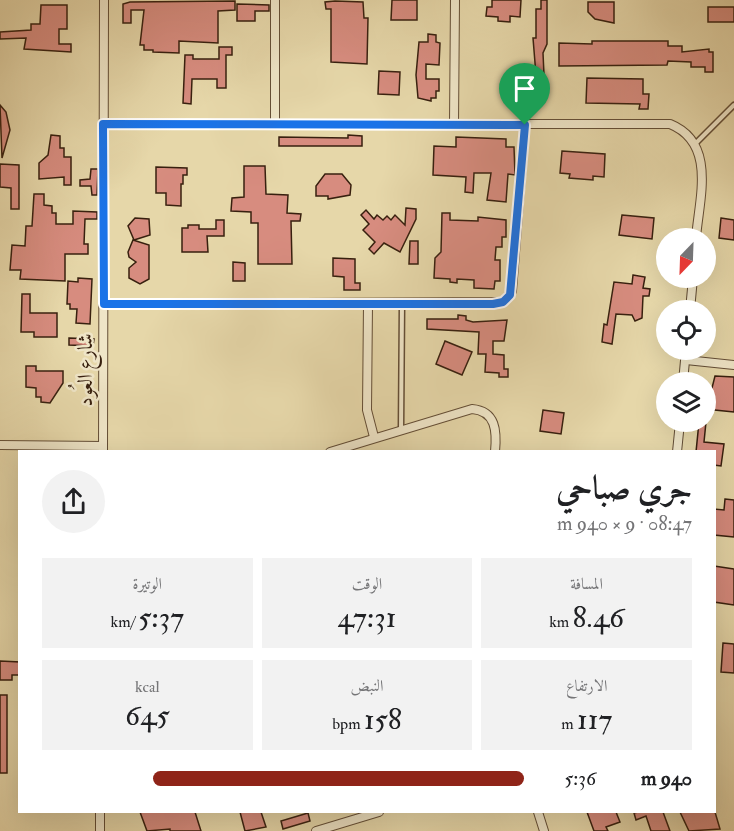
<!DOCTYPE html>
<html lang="ar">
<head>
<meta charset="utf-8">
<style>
	:root { --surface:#fff; --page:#f2f2f2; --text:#202124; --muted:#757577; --accent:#8f2418 }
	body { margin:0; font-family:"IM FELL Double Pica",Amiri,serif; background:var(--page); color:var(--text); direction:rtl; height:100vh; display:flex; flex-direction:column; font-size:22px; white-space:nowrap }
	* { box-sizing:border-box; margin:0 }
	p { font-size:20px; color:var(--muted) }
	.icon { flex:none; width:33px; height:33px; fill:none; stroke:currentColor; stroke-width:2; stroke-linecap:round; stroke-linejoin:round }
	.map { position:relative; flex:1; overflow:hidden; direction:ltr }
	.details { position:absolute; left:18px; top:450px; width:698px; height:363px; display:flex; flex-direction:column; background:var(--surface); border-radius:0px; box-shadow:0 6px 24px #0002; direction:rtl }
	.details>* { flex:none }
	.needle { width:39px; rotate:203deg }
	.tools { position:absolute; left:656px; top:228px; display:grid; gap:12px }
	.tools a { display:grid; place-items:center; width:60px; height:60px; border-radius:50%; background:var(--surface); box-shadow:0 6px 24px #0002; font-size:30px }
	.pin { position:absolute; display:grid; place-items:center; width:51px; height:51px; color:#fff; margin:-62px -26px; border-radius:50% 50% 50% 0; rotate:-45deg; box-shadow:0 0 6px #0007 }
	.pin .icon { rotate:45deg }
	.round { display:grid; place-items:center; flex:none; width:63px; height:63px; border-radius:32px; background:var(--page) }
	.overview { display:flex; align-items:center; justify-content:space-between; height:102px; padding:0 24px }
	h1 { font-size:33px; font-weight:600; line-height:45px }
	.metrics { display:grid; grid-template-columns:repeat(3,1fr); gap:9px; height:102px; padding:6px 24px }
	.metrics div { display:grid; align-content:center; border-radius:0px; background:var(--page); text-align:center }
	.metrics b { font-size:30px; font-weight:600 }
	.metrics small { font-size:16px; font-weight:400 }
	.metrics p { font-size:16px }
	ul { padding:0 24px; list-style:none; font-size:20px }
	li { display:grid; grid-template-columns:96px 72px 1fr; align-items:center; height:45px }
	li i { height:15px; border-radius:8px; background:var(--accent) }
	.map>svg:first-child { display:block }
	.building { fill:#d78c7f; stroke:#38200f; stroke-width:1.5 }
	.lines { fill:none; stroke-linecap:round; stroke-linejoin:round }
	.service-casing { stroke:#644e36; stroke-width:7 }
	.minor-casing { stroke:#644e36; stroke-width:10 }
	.service { stroke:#efe5c7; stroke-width:4 }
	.minor { stroke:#efe5c7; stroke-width:8 }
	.route-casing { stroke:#fff; stroke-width:12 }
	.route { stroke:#1a73e8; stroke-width:8 }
	.labels { text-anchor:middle; stroke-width:5; stroke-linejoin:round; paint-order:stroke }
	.street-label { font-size:21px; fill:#38200f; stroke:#efe5c7 }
</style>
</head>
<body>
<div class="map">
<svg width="734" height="831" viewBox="0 0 734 831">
	<rect width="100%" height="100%" fill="#e6d7a9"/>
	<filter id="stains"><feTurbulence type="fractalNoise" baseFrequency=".00333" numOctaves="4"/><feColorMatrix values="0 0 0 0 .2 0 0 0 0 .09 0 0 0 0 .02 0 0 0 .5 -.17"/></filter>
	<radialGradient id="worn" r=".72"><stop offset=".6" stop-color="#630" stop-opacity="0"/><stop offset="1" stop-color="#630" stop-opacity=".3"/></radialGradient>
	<g class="building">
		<path d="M392,0h25v20h-26z"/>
		<path d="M492,0h29l-1,17 -10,-1v6l-12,-1v-4l-12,-1 1,-9h5z"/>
		<path d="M541,0h6v44l-4,9 1,22h-8l-3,-37h3v-29h5z"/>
		<path d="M235,1v9l-17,1v32l-39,-2v12l-26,-1v-2h-9v-5h-4l4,-35h-13v13h-8v-19l7,-2z"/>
		<path d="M335,1l28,1 1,16h4l-1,46 -36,-2v-53h-5l-1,-7z"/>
		<path d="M588,2h26v21l-19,-4 -7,-7z"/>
		<path d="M237,4l32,1v6h-14v10h-18z"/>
		<path d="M41,5h26v24h-8v15h12v8l-47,-3 2,-11 -26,1v-7l31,-2v-6h9z"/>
		<rect x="708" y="7" width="26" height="15"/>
		<path d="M428,34l8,1v7l4,1 -1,22 -13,-1v15h13v12h-3v7h-5v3l-13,-3 -2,-23 3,-33h9z"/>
		<path d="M592,41h76v5h14v6l27,-3v3h4v20h-8v-5h-14v-5l-23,-1 -1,4 -108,1v-23l33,1z"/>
		<path d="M219,47h13v8h-6v33h-9v-9h-25l-1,25 -8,-1 2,-48h8v4h26z"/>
		<path d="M379,71l21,1 -1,23 -21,-1z"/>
		<path d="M587,78l56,1v15h6l-1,15h-9l1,-5 -54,-1z"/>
		<path d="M0,105l6,7 4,18 -8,28z"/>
		<path d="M51,135l9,1v12h4v9h7v28h-7v-8l-25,2v-16l9,-8z"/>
		<path d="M348,135l14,1v10h-83v-9l69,1z"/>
		<path d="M456,137l50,2v8h8l1,28 -7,-1 -2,28 -19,-2 4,-27h-17l-1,20 -8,-1 1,-15 -33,-2 1,-29 22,1z"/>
		<path d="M562,151l43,3 -1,23 -11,-1v4l-24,-2 1,-4 -10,-1z"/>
		<path d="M0,164l19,1v44h-8v-21l-11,-1z"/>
		<path d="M244,166h21l1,28 22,1 -1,18 14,1 -1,7h-9l1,43h-34v-41h-7v-11l-20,-1 1,-13 12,-1z"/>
		<path d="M156,167l31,1v7h-4v9h-2v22l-15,-1v-12h-10z"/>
		<path d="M91,169h7l-1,26h-5l-1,-9h-11v-6l10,-1z"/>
		<path d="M325,174h17l9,11 -1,10 -22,4v-3h-12v-10z"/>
		<path d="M34,194h10v11l8,1v7h4v11h17v-13l24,1v7h-12l-1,25h4v10h-23v27l-45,-2 1,-9h-11l2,-25 13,1 1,-20h6z"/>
		<path d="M406,208l10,1v10l-16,33 -16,-9 -10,11 -5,-5 6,-7 -12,-12 6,-6 -8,-9 5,-5 8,9 3,-4 6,5 4,-4 4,4 4,-5 10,10z"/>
		<path d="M442,213h8v7l28,1v-4l28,3v17h-4v10h-6l-1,13h5v21h-5l-1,8 -20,-1v-8l-17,-1v4l-7,-1v-3l-16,-1 1,-20 6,-6z"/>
		<path d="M622,215l32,3 -2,21 -33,-4z"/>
		<path d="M135,218l14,1 1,16 -16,5 -6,-14z"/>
		<path d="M721,218l13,2v20l-15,-2z"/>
		<path d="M216,220h8v16h-17l1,16h-26v-24h6v-3h11v4h17z"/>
		<path d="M133,240l16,5v34l-9,5 -11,-6v-10l7,-6 -7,-5 -1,-5z"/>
		<path d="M410,241h8v23h-9z"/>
		<path d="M333,258l22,1v24h5v7h-16v-13l-11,-1z"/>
		<path d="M233,262l12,1v18h-12z"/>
		<path d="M633,275l12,2 -2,11 7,1 -1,7h-6l-1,22 -7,3 -3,-6 -16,-1 -4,30 -10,-2 2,-18 3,1 7,-43 18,2z"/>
		<path d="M78,278l14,1 -2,45 -14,-1 1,-14h-7v-5h-3l1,-23 10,1z"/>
		<path d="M22,294h8v19h27v24h-23v-5h-13z"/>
		<path d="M458,315l8,1v4l7,2 34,-2 -3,21h-11v13l11,1v14h4v8h-9v-4l-14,-1 1,-18h-8l1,-22 -52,-3v-10h31z"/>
		<path d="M69,338l25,1 -1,7 -24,-1z"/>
		<path d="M445,341l27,11 -10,23 -26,-11z"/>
		<path d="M26,366h10v5h27v12l-13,20 -9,-1v-5h-5v-9l-10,-1z"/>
		<path d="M715,376l19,1v35l-29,-3v-22l7,1z"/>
		<path d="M543,410l21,3 -3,21 -21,-3z"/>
		<path d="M699,422h7l-2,20 20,2 -3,22 -7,-1v-13h-18z"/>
		<path d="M725,499l9,1v37l-20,-2v-26l10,1z"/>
		<path d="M714,566l20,3v36l-20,-3z"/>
		<path d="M723,643l11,1v29l-13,-1z"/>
		<path d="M0,661l20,1v13h-8v5h-12z"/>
		<rect x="0" y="695" width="7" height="78"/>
		<path d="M140,812h55l6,19h-31v-2l-23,2z"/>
		<path d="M240,812h21l5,15 -21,4z"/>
		<path d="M587,812h29l4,10 -14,5 2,4h-14z"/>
		<path d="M638,812h25l7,19h-19l-5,-15 -10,4 -2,-7z"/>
		<path d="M680,812h35l5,17 -31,2z"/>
		<path d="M308,813l2,8 -27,8 -2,-8z"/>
	</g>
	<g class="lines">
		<g class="service-casing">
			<g id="service">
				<path d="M696,143l38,-38"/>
				<path d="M401,430l1,-127"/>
			</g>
		</g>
		<g class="minor-casing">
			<g id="minor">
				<path d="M103,124h567c47,19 29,75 26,114"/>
				<path d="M275,124v-124"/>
				<path d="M454,124l1,-124"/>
				<path d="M104,304l399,-2 9,-11 13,-166"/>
				<path d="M368,304l-1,106 7,27"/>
				<path d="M690,310l3,-32"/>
				<path d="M686,360l48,5"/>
				<path d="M683,382l3,-32"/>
				<path d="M0,445l103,1"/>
				<path d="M103,452l1,-452"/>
				<path d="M330,452l142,-43c24,2 25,22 23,43"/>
				<path d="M677,452l3,-30"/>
				<path d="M100,812v19"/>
				<path d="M538,812l6,19"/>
				<path d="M316,831l63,-19"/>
			</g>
		</g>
		<use href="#service" class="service"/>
		<use href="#minor" class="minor"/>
	</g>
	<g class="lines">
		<g class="route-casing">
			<path id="route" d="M103,124l422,1 -15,170 -7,7 -10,2h-389z"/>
		</g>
		<use href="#route" class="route"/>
	</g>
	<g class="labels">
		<g class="street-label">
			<text transform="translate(85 370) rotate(-90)" y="7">شارع العُود</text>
		</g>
	</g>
	<rect width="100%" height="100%" filter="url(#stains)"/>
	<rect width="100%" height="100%" fill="url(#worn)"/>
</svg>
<div class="tools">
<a><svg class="needle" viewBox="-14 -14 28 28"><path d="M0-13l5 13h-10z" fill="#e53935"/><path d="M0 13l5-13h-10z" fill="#757577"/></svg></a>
<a><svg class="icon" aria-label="locate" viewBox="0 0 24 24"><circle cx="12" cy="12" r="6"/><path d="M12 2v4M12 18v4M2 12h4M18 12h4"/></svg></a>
<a><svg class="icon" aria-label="layers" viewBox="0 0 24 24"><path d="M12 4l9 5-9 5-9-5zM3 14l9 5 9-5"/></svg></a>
</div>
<div class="pin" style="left:525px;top:125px;background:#1e9e55"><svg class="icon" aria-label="arrive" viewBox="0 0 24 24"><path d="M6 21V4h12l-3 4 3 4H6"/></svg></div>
<section class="details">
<div class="overview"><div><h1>جري صباحي</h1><p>08:47 · 9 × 940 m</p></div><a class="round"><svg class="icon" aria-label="share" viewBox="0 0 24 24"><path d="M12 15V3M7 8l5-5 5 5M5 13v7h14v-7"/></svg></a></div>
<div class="metrics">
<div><p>المسافة</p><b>8.46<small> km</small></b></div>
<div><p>الوقت</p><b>47:31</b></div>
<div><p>الوتيرة</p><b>5:37<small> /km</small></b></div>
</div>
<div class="metrics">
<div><p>الارتفاع</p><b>117<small> m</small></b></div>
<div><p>النبض</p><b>158<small> bpm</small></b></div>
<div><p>kcal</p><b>645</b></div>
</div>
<ul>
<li><b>940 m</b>5:36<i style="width:77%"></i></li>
</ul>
</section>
</div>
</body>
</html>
